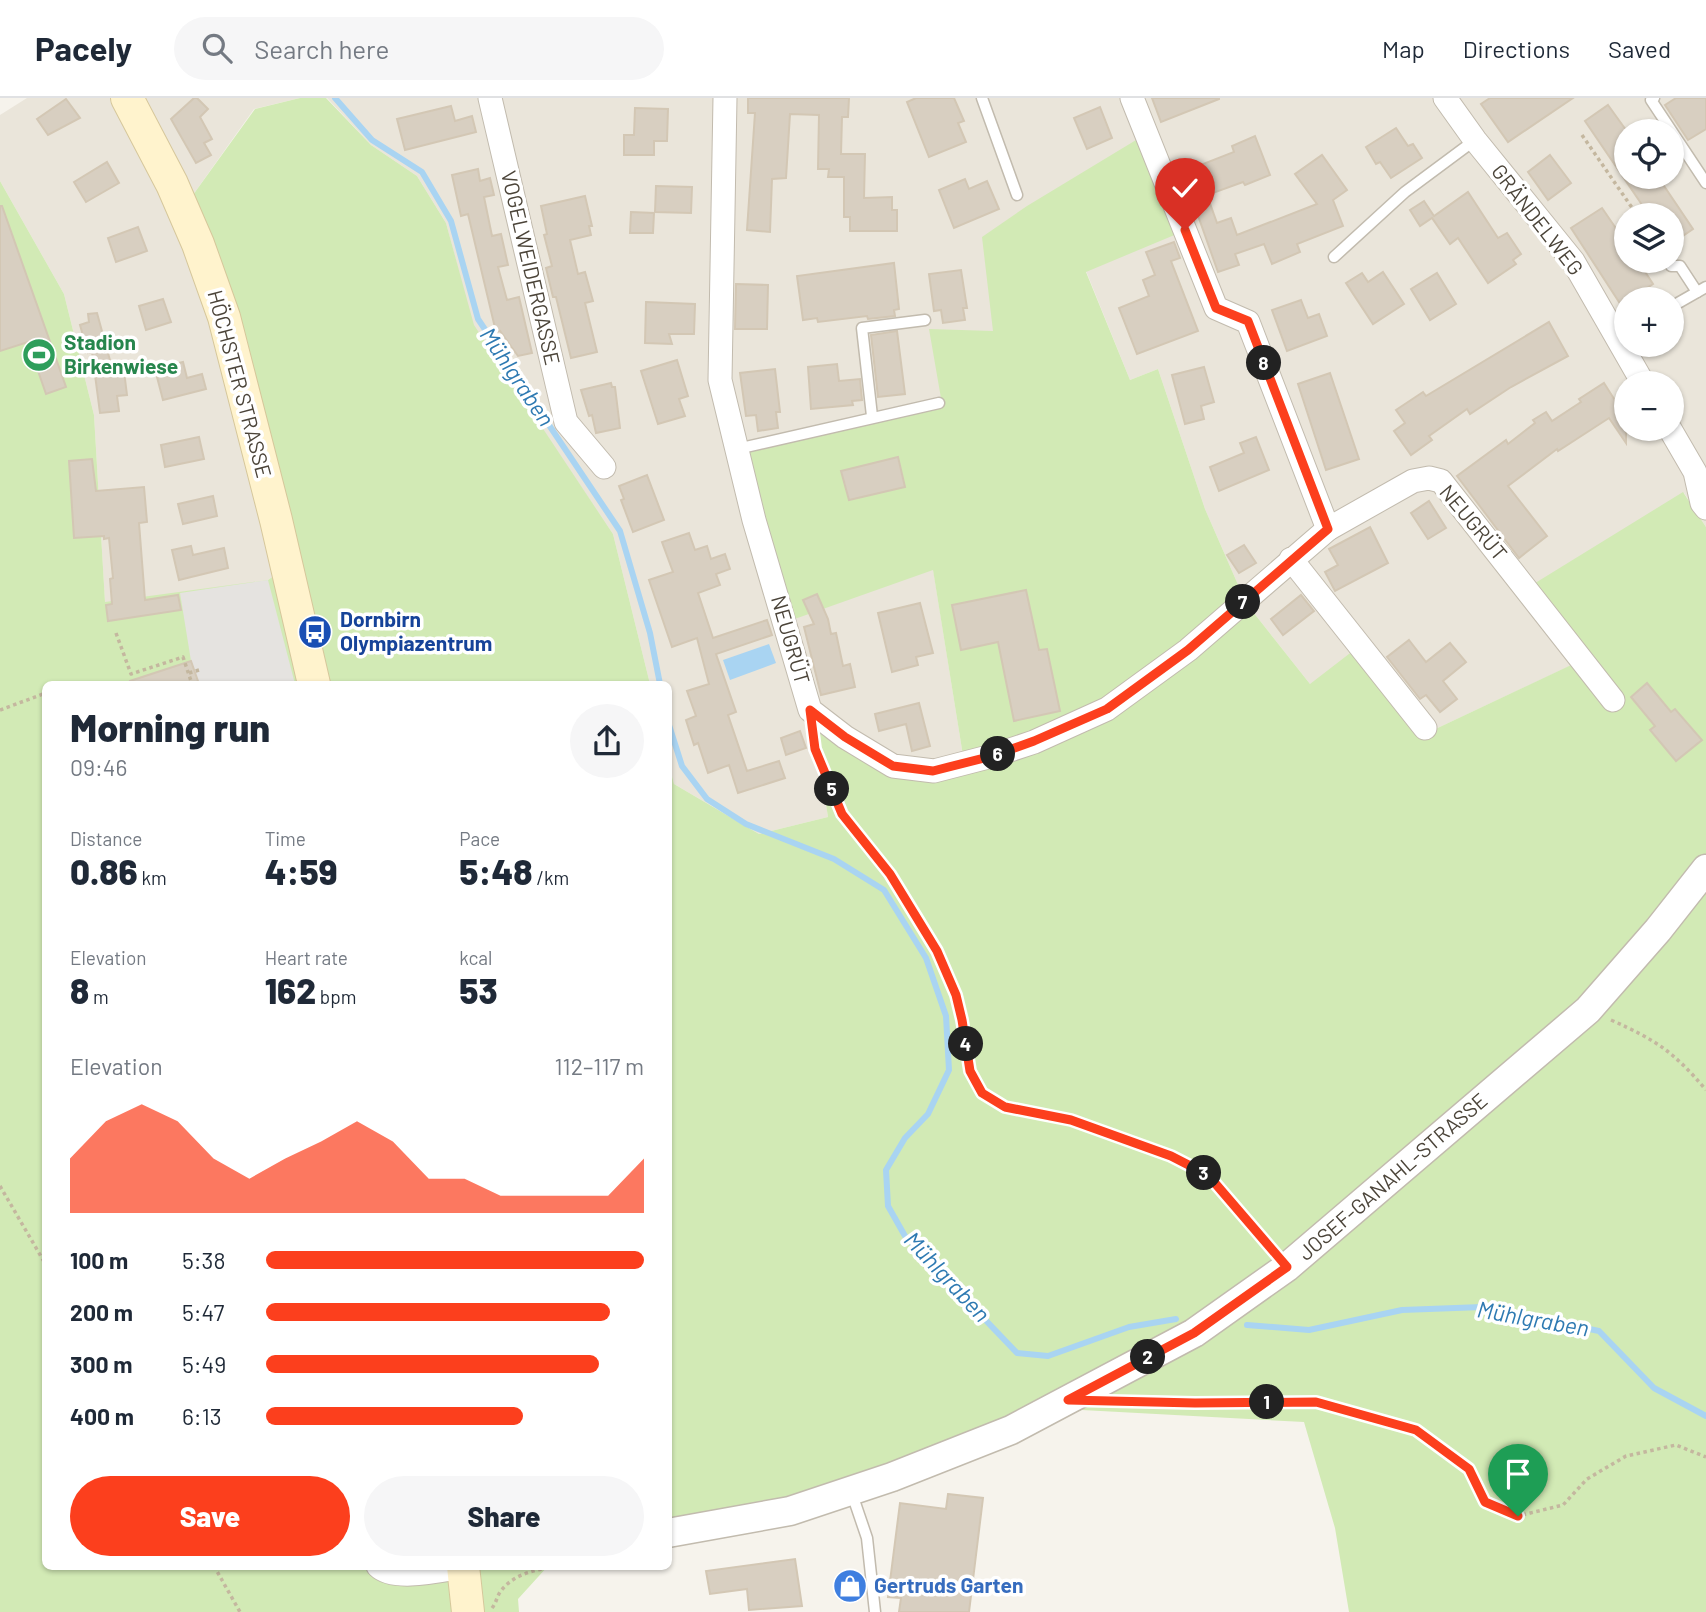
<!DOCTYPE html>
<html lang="en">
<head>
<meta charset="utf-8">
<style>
	:root { --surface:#fff; --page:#f6f6f7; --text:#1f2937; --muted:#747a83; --line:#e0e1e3; --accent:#fc3f1d }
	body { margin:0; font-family:Barlow,sans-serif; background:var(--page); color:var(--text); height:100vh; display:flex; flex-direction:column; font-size:26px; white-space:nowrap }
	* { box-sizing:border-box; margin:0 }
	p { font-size:23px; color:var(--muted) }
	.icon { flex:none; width:38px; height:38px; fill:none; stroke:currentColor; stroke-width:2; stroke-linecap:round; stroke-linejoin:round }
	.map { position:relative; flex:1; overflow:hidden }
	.side { position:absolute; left:42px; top:583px; width:630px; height:889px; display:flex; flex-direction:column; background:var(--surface); border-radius:10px; box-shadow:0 2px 5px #0004 }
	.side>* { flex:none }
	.tools { position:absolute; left:1614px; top:21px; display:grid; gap:14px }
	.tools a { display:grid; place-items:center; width:70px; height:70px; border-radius:50%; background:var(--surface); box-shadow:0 2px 5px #0004; font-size:35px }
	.pin { position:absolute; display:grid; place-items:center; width:60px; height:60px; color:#fff; margin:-72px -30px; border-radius:50% 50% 50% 0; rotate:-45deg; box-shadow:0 0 7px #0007 }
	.pin .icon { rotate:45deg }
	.km { position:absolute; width:35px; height:35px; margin:-18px; border-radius:50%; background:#222; color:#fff; font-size:19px; line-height:35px; text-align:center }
	.round { display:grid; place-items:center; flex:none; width:74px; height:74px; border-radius:37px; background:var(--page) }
	.headline { display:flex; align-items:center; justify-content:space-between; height:119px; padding:0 28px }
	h1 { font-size:38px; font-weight:800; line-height:52px }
	.stats { display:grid; grid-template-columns:repeat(3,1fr); gap:10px; height:119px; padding:7px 28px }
	.stats div { display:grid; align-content:center }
	.stats b { font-size:35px; font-weight:800 }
	.stats small { font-size:19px; font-weight:400 }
	.stats p { font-size:19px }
	.chart { height:196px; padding:14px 28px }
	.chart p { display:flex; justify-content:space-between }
	.chart svg { width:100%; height:126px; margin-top:7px; fill:var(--accent); opacity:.7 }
	.cta { display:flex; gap:14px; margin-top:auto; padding:14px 28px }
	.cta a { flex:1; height:80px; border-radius:42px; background:var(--accent); color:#fff; font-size:28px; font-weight:800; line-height:80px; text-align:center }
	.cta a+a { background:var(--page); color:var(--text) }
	ul { padding:0 28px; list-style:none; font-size:23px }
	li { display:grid; grid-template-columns:112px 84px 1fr; align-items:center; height:52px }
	li i { height:18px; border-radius:9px; background:var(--accent) }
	header { display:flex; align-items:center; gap:42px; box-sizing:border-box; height:98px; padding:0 35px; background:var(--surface); border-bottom:2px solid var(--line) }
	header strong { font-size:33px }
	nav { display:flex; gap:38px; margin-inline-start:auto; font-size:24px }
	.search { width:490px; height:63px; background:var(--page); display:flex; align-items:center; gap:18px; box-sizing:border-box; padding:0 24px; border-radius:38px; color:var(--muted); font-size:26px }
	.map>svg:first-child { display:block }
	.residential { fill:#eae5da; fill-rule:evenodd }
	.green { fill:#d2eab5 }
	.parking { fill:#e5e3e0 }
	.water { fill:#a9d4f2 }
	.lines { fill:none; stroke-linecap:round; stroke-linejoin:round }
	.stream { stroke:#a9d4f2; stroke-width:6 }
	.building { fill:#d8cfc1; stroke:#d3c7b4; stroke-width:2 }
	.service-casing { stroke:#c2bbae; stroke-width:13 }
	.minor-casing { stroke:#c2bbae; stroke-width:25 }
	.tertiary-casing { stroke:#c2bbae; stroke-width:31 }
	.secondary-casing { stroke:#d6c79b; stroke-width:34 }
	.path { stroke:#c4b79f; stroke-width:3.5; stroke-dasharray:3.5 3.5; stroke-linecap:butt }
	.service { stroke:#fff; stroke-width:10 }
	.minor { stroke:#fff; stroke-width:23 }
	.tertiary { stroke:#fff; stroke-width:28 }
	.secondary { stroke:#fff3cd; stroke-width:32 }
	.route-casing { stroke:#fff; stroke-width:14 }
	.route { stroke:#fc3f1d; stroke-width:9 }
	.labels { text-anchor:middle; stroke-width:7; stroke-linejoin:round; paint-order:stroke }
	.street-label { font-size:21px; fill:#4b4439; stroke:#fff }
	.leisure-label { font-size:21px; font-weight:bold; fill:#27864d; stroke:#fff; text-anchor:start }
	.transit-label { font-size:21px; font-weight:bold; fill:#164399; stroke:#fff; text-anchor:start }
	.shop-label { font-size:21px; font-weight:bold; fill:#366cbe; stroke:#fff; text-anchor:start }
	.water-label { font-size:23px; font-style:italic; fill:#2e7ab2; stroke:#fff }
</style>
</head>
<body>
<header>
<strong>Pacely</strong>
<div class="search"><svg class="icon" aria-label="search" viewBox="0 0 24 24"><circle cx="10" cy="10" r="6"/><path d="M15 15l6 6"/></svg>Search here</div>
<nav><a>Map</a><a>Directions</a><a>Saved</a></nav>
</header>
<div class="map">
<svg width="1706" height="1514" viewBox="0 0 1706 1514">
	<rect width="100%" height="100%" fill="#f6f3ec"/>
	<g class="residential">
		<path d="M27,0h273l-46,11 -64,90 57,141 53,217 -32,23 -163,23 -11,-188 -30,-121 -64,-113v-66z"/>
		<path d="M327,0h1379v429l-22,-34 -97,165 -160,75 -117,-49 -64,-81 -41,-94 -47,-140 -28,11 -44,-109 60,-137 -153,197 -50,73 -10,165 32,199 -31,5 -121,-57 15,101 -69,17 -85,-50 -6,-24v-76h-18l-37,-150 -140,-209 -27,-102 -29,-47 -46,-31zM1626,33h45v46h-45zM1626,117h45v46h-45zM1626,201h45v46h-45zM1626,285h45v46h-45z"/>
	</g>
	<g class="green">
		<path d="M300,0h26l45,47 46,31 29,47 28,102 139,209 37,150h-604v882h502l-30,33 1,13h-519v-1431l64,113 30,121 11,187 163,-22 32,-23 -53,-217 -57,-141 65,-90z"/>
		<path d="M1146,36l38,97 -98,41 44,108 28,-11 47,140 41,94 64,81 48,-37 69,86 159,-75 -54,-73 151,-93 23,35v1085h-357l-14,-84 -31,-106 -222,-12 -234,87 -179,41 -1,-778 6,24 85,50 69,-17 -16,-102 80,53h73l-32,-198 -144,51 -47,-172 200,-45 -13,-75 64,2 -11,-94 45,-31z"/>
	</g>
	<path class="parking" d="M268,482l27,104h-96l-8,-23 -11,-68z"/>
	<path class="water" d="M769,546l7,19 -46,17 -7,-20z"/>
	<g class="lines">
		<g class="stream">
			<path d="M335,0l37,42 50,32 29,49 27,98 142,212 30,102 10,51"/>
			<path d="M668,624l14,44 25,33 39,25 88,35 50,31 42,68 20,58 3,54 -21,44 -23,24 -19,32 2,36 17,30 112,117 31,3 81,-29 47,-8"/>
			<path d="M1247,1227l62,5 93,-20 80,-3 117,24 55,57 52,28"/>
		</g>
	</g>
	<g class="building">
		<path d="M194,0h3l11,11 -8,8 12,22 -8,4 7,12 -15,8 -25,-44z"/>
		<path d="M748,0h101l-1,19h-6l-1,37h24l-1,44 28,-1v13h5v21h-47v-14h-6v-40h-16l1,-8h-11l1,-54 -29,-1 -4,64 -14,1 -2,53 -23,-2 8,-117h-7z"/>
		<path d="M916,0h38l10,23 -6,2 8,19 -37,15 -22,-55z"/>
		<path d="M1152,0h67v1l-58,23z"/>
		<path d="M1490,0h83l-65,44 -27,-38z"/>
		<path d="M1676,0h30v31l-18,11 -23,-35z"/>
		<path d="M66,1l14,19 -32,17 -11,-16z"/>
		<path d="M1608,7l18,25v47h32l35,52 -22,15v-29h-22l-64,-94z"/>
		<path d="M451,8l4,15 17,-5 4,16 -71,18 -8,-31z"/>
		<path d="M1100,9l12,31 -25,11 -13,-31z"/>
		<path d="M635,10l33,1 -1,32h-13v14h-30v-20h10z"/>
		<path d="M1396,30l12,18 5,-2 9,14 -31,20 -11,-16 -4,2 -10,-17z"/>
		<path d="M1255,38l15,39 -25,10 -2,-3 -36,13 10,28 14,-5 6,17 80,-31 -22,-30 27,-19 25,35 -14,10 10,26 -46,18 3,8 -28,12 -8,-20 -29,10 4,11 -21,7 -22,-62 -2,1 -14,-38 54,-21 -2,-6z"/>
		<path d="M1550,57l21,28 -23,17 -20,-28z"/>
		<path d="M107,64l12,21 -33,19 -12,-20z"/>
		<path d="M478,71l2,12 10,-3 4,17 -10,2 8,39 9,-2 7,31 -10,2 9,33 12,-3 13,56 -14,3 -18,-25 -4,1 -28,-118 -7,2 -9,-41z"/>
		<path d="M965,81l4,10 18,-8 12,28 -45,19 -15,-38z"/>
		<path d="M656,88l36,1 -1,26 -36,-1z"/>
		<path d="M1468,94l30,46 9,-5 14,21 -8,6 3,4 -28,19 -30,-45 -8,6 -18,-26 -12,8 -10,-16 14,-9 10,15z"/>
		<path d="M585,98l7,30h-3l2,9 -21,5 8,34 7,-2 8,29 -8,2 12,49 -26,6 -15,-61h-3l-7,-29 6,-2 -8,-31 3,-1 -6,-28z"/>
		<path d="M0,108h2l64,181 -20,7 -18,-52 -28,9z"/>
		<path d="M1602,110l24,35v18h12l15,23 -23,15h-4l-5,6 -50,-77z"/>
		<path d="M631,114l23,1 -1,20h-23z"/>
		<path d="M138,129l9,24 -31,11 -8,-24z"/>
		<path d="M1174,144l6,16 -9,3 27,70 -61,23 -18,-46 30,-12 -6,-16 12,-5 -9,-23z"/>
		<path d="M894,165l5,46 -5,1 1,6 -27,3 -1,-3 -49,6 -1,-4 -14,2 -6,-44z"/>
		<path d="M961,172l6,38h-4l2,12 -22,3 -2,-13 -7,1 -5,-37z"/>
		<path d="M1383,174l21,32 -31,20 -27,-41 16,-10 6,9z"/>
		<path d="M1437,175l19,31 -26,16 -19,-31z"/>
		<path d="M736,186l32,1 -1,44h-32z"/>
		<path d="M163,201l8,23 -25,8 -7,-24z"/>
		<path d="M1301,202l7,18 11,-4 8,22 -40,15 -15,-41z"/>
		<path d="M646,204l49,2 -1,30h-25l3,10 -27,-1z"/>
		<path d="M97,215l14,51 12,-1 4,32 -10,1 2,15 -19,2 -8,-61 -4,1 -8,-28 9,-3 -1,-8z"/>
		<path d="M1549,224l19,34 -57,31 -41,27 -3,-5 -38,27 3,4 -21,15 -17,-24 11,-8 -9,-13 27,-18 3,4z"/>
		<path d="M897,233l8,63 -27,3 -7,-62z"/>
		<path d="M677,262l11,36 -9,3 6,17 -27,8 -17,-53z"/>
		<path d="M183,264l4,16 15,-4 4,15 -43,11 -6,-23 11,-2 -2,-9z"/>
		<path d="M837,266l2,17 21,-2 2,21 -10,1 1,4 -42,4 -3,-42z"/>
		<path d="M1204,269l10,35 -13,4 3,13 -19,5 -13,-49z"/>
		<path d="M775,271l5,43h-4l2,16 -20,3 -2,-16 -10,1 -6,-43z"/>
		<path d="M1330,275l29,86 -33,11 -28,-86z"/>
		<path d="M611,285l1,4h3l5,41 -24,5 -4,-18 -3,1 -8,-26z"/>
		<path d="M1604,285l12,19 10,-6v47l-17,-25 -51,33 -1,-2 -49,37 39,50 -28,22 -62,-82 49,-36 2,4 27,-21 -2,-3 13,-8 6,9 29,-19 -2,-3z"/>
		<path d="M199,339l5,22 -39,8 -4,-22z"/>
		<path d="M1256,339l13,33 -50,21 -9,-24 34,-14 -4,-10z"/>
		<path d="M898,359l7,30 -56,13 -8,-29z"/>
		<path d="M92,361l4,32 48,-4 3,35 -8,1 6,77 33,-5 3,15 -73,11 -2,-16 6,-1 -2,-25 3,-1 -4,-40 -5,1v-3l-30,2 -5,-77z"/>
		<path d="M647,377l17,45 -31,12 -12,-32 3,-1 -5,-13z"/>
		<path d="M213,398l4,20 -34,8 -5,-20z"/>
		<path d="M1429,403l17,27 -18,11 -17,-26z"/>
		<path d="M1370,429l18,36 -53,28 -10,-19 13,-7 -9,-16z"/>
		<path d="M689,435l6,17 12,-4 4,13 14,-5 5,15 -14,5 4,11 -22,8 15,45 54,-18 5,15 -56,19 20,58 -8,3 19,56 32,-10 6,17 -47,15 -9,-28 -21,8 -10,-30 -4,2 -8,-25 10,-4 -9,-25 22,-7 -12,-46 -25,9 -23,-67 24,-8 -11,-30z"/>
		<path d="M1244,447l12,18 -17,10 -12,-18z"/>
		<path d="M191,448l2,9 31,-7 4,20 -49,12 -7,-30z"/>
		<path d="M1026,492l13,60 8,-1 13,62 -46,10 -16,-79 -37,8 -9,-45z"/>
		<path d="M817,496l11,25 3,15 5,-1 7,33 7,-2 5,23 -34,8 -17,-68 10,-3 -11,-24z"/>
		<path d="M1301,497l13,16 -31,24 -12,-16z"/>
		<path d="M920,505l13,50 -17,4 2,8 -26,7 -14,-59z"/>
		<path d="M1409,542l17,22 24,-19 16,19 -23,19 14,18 -17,13 -14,-17 -6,4 -33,-42z"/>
		<path d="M191,563l8,23h-68l-1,-3z"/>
		<path d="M1647,585l24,29 4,-3 27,31 -26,21 -26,-31 5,-4 -24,-29z"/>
		<path d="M919,605l11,43 -18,5 -6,-27 -27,7 -4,-17z"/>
		<path d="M800,633l6,17 -20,7 -5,-17z"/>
		<path d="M948,1396l35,4 -14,114h-70l2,-14 -13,-1 12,-94 46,6z"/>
		<path d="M795,1461l7,47 -53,4 -2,-21 -37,5 -4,-23z"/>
	</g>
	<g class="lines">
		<g class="service-casing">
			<g id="service">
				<path d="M982,0l35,97"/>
				<path d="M1654,0l-3,2 55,83"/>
				<path d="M1334,159l71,-65 70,-52"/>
				<path d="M1671,168h9l17,26"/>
				<path d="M1671,209l35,-20"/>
				<path d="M872,318l-10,-88 63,-8"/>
				<path d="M737,351l202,-46"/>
				<path d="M851,1393l16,47 8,74"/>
			</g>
		</g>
		<g class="minor-casing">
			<g id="minor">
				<path d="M490,0l76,324 38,45"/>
				<path d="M725,0l-5,282 34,140 56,190 35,27 48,29 41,5 58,-15 42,-14 73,-33 81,-59 140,-121 85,-48 16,-3 12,3 172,219"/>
				<path d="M1132,0l84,210 32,14 80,207"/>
				<path d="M1445,0l30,42 98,121 70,122"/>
				<path d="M1670,331l25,43 7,31 4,5"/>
				<path d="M1291,461l134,169"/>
				<path d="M378,1468c16,16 64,4 85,1"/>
			</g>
		</g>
		<g class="tertiary-casing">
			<path id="tertiary" d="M668,1435l122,-22 102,-34 119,-47 183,-97 93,-66 301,-257 70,-80 48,-61"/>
		</g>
		<g class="secondary-casing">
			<g id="secondary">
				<path d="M127,0l45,86 26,60 26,73 52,203 38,164"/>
				<path d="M463,1468l5,46"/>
			</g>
		</g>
		<g class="path">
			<path d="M1582,37l55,80"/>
			<path d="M116,535l15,41 52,-17 9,27"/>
			<path d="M189,575l10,-3"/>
			<path d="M0,612l46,-17"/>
			<path d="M814,642l1,9 27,65 48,60 47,77 19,44 6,25 8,51 12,22 23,14 66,13 100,36 37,19 64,75"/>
			<path d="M1611,922c45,20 63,32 95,70"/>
			<path d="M0,1088l46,79"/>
			<path d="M1115,1303l80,2 121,-1 100,28 53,39 16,33 33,14 45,-11 24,-26 39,-23 50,-11 30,12"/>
			<path d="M214,1468l26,46"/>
			<path d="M492,1510c4,-5 5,-11 8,-16 14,-19 36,-22 57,-26"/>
		</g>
		<use href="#service" class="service"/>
		<use href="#minor" class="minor"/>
		<use href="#tertiary" class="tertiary"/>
		<use href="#secondary" class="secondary"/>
	</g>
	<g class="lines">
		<g class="route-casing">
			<path id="route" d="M1185,132l31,78 32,13 80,208 -140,121 -81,59 -73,32 -42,15 -59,15 -40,-5 -48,-29 -35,-27 5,39 27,65 48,60 47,77 19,44 6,25 8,51 12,22 23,14 66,13 100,36 37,19 79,92 -93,66 -126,67 127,3 121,-1 100,28 53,39 16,33 33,14"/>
		</g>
		<use href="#route" class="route"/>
	</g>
	<defs>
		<g id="stadium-disc" transform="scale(1.75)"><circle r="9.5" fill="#2e9e5b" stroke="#fff"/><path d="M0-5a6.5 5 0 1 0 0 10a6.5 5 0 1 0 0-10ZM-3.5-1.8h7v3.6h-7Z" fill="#fff"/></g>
		<g id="bus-disc" transform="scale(1.75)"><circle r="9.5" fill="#1a4fb4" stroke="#fff"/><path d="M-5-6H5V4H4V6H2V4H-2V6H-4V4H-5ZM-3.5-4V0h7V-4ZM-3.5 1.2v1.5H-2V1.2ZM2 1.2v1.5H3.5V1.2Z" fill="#fff"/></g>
		<g id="shop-disc" transform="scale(1.75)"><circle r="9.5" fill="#3f7fe0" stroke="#fff"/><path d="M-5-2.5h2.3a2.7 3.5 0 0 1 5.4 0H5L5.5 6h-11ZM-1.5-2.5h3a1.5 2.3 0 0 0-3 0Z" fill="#fff"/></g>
	</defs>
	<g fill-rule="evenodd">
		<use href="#stadium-disc" x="39" y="257"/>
		<use href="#bus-disc" x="315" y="534"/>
		<use href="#shop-disc" x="850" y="1488"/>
	</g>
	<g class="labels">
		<g class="street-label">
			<text transform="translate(1537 122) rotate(52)" y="7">GRÄNDELWEG</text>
			<text transform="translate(530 170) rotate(77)" y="7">VOGELWEIDERGASSE</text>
			<text transform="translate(239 286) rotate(75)" y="7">HÖCHSTER STRASSE</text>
			<text transform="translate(1473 425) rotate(50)" y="7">NEUGRÜT</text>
			<text transform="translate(790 542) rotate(74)" y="7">NEUGRÜT</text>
			<text transform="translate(1393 1079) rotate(-41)" y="7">JOSEF-GANAHL-STRASSE</text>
		</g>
		<g class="leisure-label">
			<text x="64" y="252">Stadion<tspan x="64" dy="24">Birkenwiese</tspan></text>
		</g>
		<g class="transit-label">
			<text x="340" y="529">Dornbirn<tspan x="340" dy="24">Olympiazentrum</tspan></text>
		</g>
		<g class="shop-label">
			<text x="874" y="1495">Gertruds Garten</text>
		</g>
		<g class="water-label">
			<text transform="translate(517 279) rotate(56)" y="8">Mühlgraben</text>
			<text transform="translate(947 1179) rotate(47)" y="8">Mühlgraben</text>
			<text transform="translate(1533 1221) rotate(10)" y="8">Mühlgraben</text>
		</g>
	</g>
</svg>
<div class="tools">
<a><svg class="icon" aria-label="locate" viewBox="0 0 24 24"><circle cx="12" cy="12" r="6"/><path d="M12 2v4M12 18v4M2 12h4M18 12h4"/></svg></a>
<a><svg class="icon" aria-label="layers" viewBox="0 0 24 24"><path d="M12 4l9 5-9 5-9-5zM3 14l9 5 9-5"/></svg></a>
<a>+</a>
<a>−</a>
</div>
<div class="pin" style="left:1518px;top:1418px;background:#1e9e55"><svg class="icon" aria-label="arrive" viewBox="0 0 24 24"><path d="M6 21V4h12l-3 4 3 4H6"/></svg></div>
<div class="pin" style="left:1185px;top:132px;background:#d93025"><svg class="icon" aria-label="check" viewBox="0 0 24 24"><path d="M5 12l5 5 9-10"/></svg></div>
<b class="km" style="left:1267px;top:1304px">1</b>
<b class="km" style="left:1148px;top:1259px">2</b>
<b class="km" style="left:1204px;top:1075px">3</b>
<b class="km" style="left:966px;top:946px">4</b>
<b class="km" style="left:832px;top:691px">5</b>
<b class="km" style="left:998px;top:656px">6</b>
<b class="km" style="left:1243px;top:504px">7</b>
<b class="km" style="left:1264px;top:265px">8</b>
<section class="side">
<div class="headline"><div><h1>Morning run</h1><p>09:46</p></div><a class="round"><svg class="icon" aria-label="share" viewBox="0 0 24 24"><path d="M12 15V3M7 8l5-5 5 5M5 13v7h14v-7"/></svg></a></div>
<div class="stats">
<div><p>Distance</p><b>0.86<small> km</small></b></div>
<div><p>Time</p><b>4:59</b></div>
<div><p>Pace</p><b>5:48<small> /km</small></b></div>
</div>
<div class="stats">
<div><p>Elevation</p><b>8<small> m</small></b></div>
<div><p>Heart rate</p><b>162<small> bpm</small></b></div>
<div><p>kcal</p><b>53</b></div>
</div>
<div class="chart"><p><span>Elevation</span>112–117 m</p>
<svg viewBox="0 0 160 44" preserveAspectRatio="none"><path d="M0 44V25L10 12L20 6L30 12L40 25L50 32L60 25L70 19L80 12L90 19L100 32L110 32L120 38L130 38L140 38L150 38L160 25V44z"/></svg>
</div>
<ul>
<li><b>100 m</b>5:38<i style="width:100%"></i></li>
<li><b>200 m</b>5:47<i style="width:91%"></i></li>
<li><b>300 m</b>5:49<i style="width:88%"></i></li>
<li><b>400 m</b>6:13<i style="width:68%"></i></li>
</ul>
<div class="cta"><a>Save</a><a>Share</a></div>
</section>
</div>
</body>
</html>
